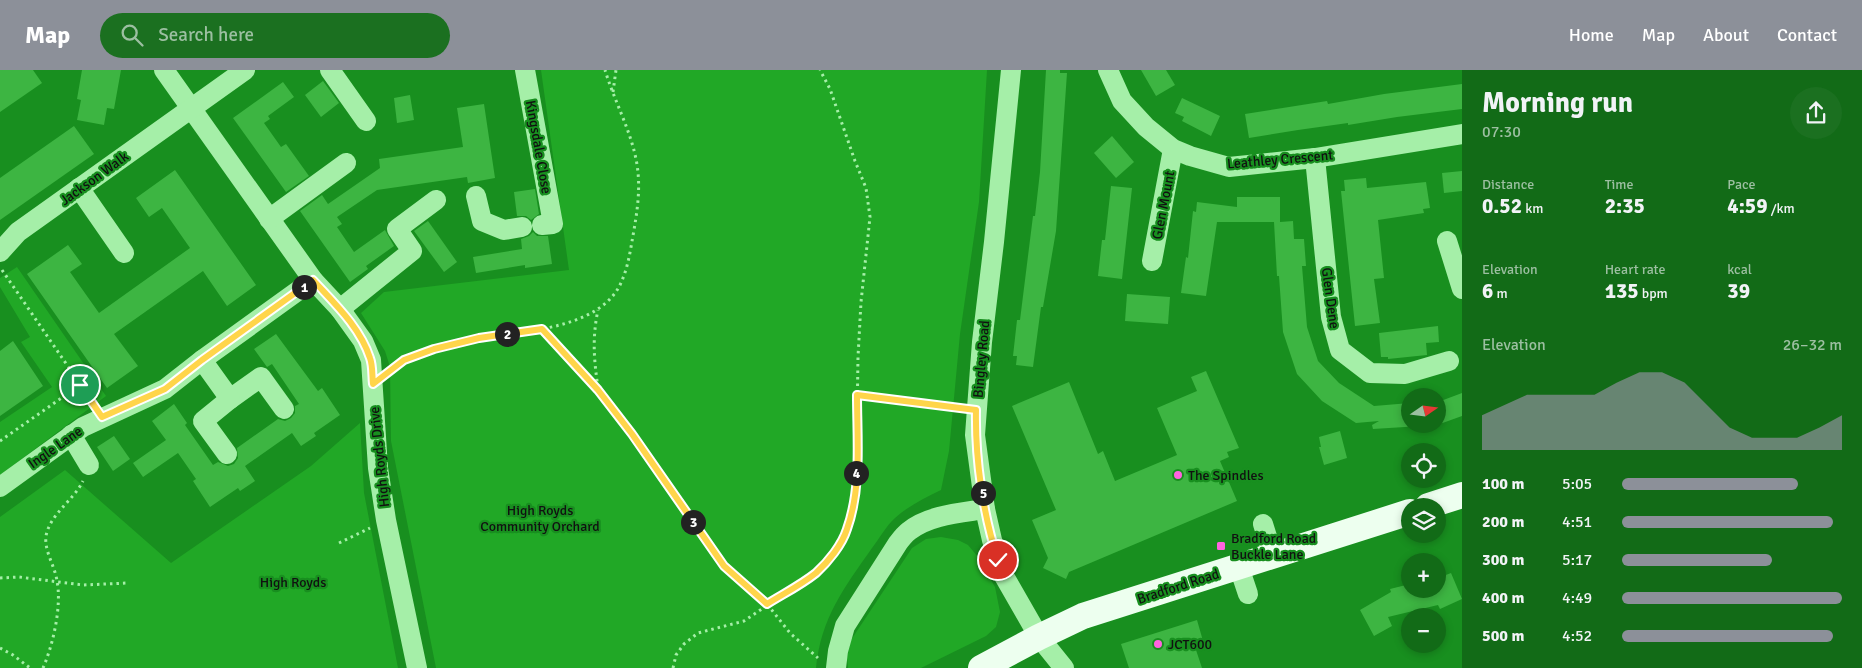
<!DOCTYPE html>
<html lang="en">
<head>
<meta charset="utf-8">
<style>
	:root { --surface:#126b17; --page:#1b7020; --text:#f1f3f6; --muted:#9cbfa1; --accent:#8c9099 }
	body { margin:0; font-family:Signika,sans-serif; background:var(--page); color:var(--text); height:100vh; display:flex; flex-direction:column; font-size:19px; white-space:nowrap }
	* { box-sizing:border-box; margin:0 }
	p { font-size:16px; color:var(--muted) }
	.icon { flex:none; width:28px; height:28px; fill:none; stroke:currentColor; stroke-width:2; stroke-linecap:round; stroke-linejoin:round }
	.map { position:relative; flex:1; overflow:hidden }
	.drawer { display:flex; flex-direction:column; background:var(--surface); width:400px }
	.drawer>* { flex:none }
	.needle { width:32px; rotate:76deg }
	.tools { position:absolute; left:1401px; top:318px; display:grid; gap:10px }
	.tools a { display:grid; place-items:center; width:45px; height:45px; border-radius:50%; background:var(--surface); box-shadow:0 2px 8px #0003; font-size:25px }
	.pin { position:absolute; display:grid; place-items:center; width:42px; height:42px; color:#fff; margin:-21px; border:2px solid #fff; border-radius:50%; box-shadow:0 1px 5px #0007 }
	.km { position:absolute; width:25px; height:25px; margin:-12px; border-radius:50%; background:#222; color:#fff; font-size:14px; line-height:25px; text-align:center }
	.round { display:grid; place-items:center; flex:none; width:52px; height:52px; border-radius:26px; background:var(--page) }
	.summary { display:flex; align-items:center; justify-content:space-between; height:85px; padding:0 20px }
	h1 { font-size:28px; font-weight:700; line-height:38px }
	.figures { display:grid; grid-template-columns:repeat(3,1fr); gap:8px; height:85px; padding:5px 20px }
	.figures div { display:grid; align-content:center }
	.figures b { font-size:21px; font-weight:700 }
	.figures small { font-size:14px; font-weight:400 }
	.figures p { font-size:14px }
	.chart { height:140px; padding:10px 20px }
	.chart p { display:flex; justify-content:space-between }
	.chart svg { width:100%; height:90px; margin-top:5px; fill:var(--accent); opacity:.7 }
	ul { padding:0 20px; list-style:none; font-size:16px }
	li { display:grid; grid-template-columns:80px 60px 1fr; align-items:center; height:38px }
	li i { height:12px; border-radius:6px; background:var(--accent) }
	header { display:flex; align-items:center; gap:30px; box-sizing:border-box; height:70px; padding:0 25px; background:var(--accent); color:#fff }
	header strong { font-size:24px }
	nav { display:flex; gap:28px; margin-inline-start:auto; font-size:18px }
	.search { width:350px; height:45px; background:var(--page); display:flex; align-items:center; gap:12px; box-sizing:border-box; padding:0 18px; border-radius:28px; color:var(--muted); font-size:19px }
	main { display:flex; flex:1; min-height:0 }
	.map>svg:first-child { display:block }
	.green { fill:#21a826 }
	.building { fill:#3db542 }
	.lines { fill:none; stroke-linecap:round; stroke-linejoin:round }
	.path { stroke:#a5efa8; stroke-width:3; stroke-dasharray:2.5 4; stroke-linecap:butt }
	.minor { stroke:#a5efa8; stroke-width:20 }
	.major { stroke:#edffef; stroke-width:26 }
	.route-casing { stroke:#fff; stroke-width:10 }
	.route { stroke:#ffd54a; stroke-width:6 }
	.poi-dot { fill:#ff63df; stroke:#188f1f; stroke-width:2 }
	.labels { text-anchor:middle; stroke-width:4.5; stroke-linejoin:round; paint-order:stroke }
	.street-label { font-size:14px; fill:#111; stroke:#188f1f }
	.poi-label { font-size:14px; fill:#111; stroke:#188f1f; text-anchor:start }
	.park-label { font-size:14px; fill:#111; stroke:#188f1f }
</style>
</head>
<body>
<header>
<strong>Map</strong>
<div class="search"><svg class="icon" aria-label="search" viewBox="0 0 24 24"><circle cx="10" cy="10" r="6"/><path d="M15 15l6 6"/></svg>Search here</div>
<nav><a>Home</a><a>Map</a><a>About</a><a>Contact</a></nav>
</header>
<main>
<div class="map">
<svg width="1462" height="598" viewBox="0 0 1462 598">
	<rect width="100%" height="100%" fill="#188f1f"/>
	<g class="green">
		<path d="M541,0h446l-8,132 -19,132 -11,117 -8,39c-16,8 -33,16 -46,28 -9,8 -16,21 -23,30 -28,40 -51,70 -56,120h-380l-45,-227 -1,-74 -5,-16 -24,-38 23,-21 185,-22z"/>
		<path d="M17,197l89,129 -106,79v-53l52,-35 -31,-45 9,-5 -30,-50v-9z"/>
		<path d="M360,353l4,70 34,175h-398v-151l65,-47 106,93 140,-97z"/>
		<path d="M941,467l17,3 10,5 10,12 17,30 5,25 -4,15 -10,9 -65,32h-73l-1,-10 4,-18 61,-92 14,-9z"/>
	</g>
	<g class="building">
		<path d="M0,0h33l9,13 -42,29z"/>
		<path d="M82,0h39l-7,39 -7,-1 -3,17 -27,-5 4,-20 -4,-1z"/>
		<path d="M1046,0h14v3h7l-11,158 -13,76h-2l-8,60 -17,-2 1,-9h-4l4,-36h3l13,-104h2l5,-44z"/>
		<path d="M1141,0h25l9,15 -19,11z"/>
		<path d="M323,11l16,22 -18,14 -16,-22z"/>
		<path d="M283,12l11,15 -26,19 2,3 -6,4 17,24 5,-3 23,32 -23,16 -53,-74z"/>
		<path d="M1462,14v25l-65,8 -49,8v-2l-50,7 -49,8 -4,-24 82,-13 1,3 56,-10z"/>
		<path d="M410,25l4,25 -17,3 -3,-25z"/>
		<path d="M1182,28l38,18 -9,20 -29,-15 2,-4 -9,-4z"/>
		<path d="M484,34l11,74 -27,5 -1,-6 -90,13 -40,27 5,7 -5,3 17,25 31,-22 9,16 -28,20 2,3 -18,13 -50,-71 22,-16 6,9 52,-36 -1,-9 84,-12 -6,-39z"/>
		<path d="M74,56l20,28 -94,66v-42z"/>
		<path d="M1112,66l22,26 -18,16 -22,-25z"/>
		<path d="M175,100l81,115 -29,21 -24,-35 -89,63 24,32 -31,22 -80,-114 41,-29 14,19 -12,8 29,41 91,-65 -28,-40 -13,9 -13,-19z"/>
		<path d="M1462,101v20l-18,2 -2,-20z"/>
		<path d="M1366,108l1,10 59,-6 4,26 -7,1 1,4 -46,7 6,58 -10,1 6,44 -25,3 -14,-135h4l-1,-11z"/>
		<path d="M1111,116l21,2 -10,91 -24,-3 4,-36h3z"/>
		<path d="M535,119l4,25 -8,6 -5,-4h-9l-3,-24z"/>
		<path d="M1237,127h43v25l13,-1 1,18h10l2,27h-4l5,61 11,34 21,22 35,23 36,-3v21h28v-22l24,-9v23l-25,9 -64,4 -1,-4 7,-4 -23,2 -34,-22 -25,-27 -14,-42 -4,-56h-2l-3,-54h2h-59l-11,74 -25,-3 5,-36 2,1 5,-47 3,1 1,-10 40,5z"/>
		<path d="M428,151l29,41 -13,10 -30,-41z"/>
		<path d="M533,162l4,4h11l4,28 -27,4v-3l-49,8 -3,-16 49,-8 -1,-10 8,-3z"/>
		<path d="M1127,224l43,3 -2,27 -43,-3z"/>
		<path d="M1438,256l1,16 -13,1 1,12 -39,4v-2h-7l-2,-24z"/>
		<path d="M276,264l42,57 4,-3 18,27 -26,18 2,3 -15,10 -9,-13 -47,33 10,15 -15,10 -2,-3 -28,19 -17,-26 3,-2 -18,-26 -35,24 -10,-14 33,-23 -14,-19 22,-17 13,19 -2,2 28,40 5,-3 10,4 6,-2 4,-6 -1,-10 41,-29 7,2 6,-3 4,-5v-7l4,-2 -27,-40 -5,3 -13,-18z"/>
		<path d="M13,271l30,45 -43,30v-65z"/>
		<path d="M1206,301l33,77 -12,4 2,5 -9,4 17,40 -168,71 -3,7 -23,-11 5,-10 -16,-38 24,-10 -44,-104 57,-24 29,72 5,-3 12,30 62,-26 -20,-47 40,-17 -6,-14z"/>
		<path d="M1340,361l7,27 -23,7 -5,-18h2l-2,-10z"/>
		<path d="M114,366l16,23 -17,12 -16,-24z"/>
		<path d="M1451,503l11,26 -22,10 -2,-4 -50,12 4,9 -18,10 -14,-26 31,-18 -1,-3 20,-5v7l5,-2h23v-11z"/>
		<path d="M1197,550l6,21 -9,3 8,24h-73l-8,-24z"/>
	</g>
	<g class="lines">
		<g class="path">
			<path d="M613,22l3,-22"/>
			<path d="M2,200l91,133"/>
			<path d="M542,259l56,61 34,44 92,132 43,38 23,29 28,25"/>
			<path d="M389,302c5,-4 10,-9 15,-12 6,-3 12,-4 18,-6 35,-13 71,-18 107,-23 35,-5 81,-16 94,-53 6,-15 8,-32 11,-48 4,-24 7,-46 2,-71 -6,-30 -22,-59 -31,-89"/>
			<path d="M598,318c-4,-28 -6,-50 0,-78"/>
			<path d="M857,325l101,13"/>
			<path d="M0,371l80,-56"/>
			<path d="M339,473l31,-15"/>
			<path d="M0,508l19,-1 64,8 45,-2"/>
			<path d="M0,578l13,7 17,13"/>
			<path d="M43,598c10,-23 19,-62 14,-87 -2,-15 -13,-30 -11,-45 4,-22 28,-36 37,-55"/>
			<path d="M673,598l3,-13 8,-11 14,-11 46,-12 71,-48 18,-19 14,-24 9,-42 2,-131 3,-55 9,-85 -4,-29 -11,-27 -25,-72 -10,-19"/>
		</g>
		<g class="minor">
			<path d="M164,0l149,210 27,29 23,32 8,19 7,108 8,52 31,148"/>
			<path d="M330,0l36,51"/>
			<path d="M525,0l28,154 -11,1"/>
			<path d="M1011,0l-17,172 -12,100 -7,93 10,74 7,31 12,36 35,61 25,31"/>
			<path d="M1108,0l14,31 24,26 27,22 17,7 39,11 86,-9 147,-24"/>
			<path d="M1315,88l16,159 9,33 30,23 35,1 44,-13"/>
			<path d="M79,118l45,65"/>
			<path d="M476,126l6,25 22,9 18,-3"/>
			<path d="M269,149l77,-56"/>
			<path d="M1447,171l15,48"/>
			<path d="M0,182l18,-20 227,-162"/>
			<path d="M1152,191l21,-112"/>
			<path d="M340,239l72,-58 -15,-22 39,-29"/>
			<path d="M202,290l28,39 31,-22 23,32"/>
			<path d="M71,365l18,30"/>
			<path d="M227,384l-24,-33 27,-22"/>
			<path d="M0,417l83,-60 82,-38 37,-29 111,-80"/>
			<path d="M1263,454l10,32"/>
			<path d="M1239,497l9,27"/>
			<path d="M836,598l2,-17 7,-25 53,-83c3,-4 7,-9 11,-12 20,-16 51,-18 76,-22"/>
		</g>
		<g class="major">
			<path d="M1428,436l34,-11"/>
			<path d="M981,598l58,-31 44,-21 327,-104"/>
		</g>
	</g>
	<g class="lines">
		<g class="route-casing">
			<path id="route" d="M80,315l22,32 63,-28 37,-29 111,-80c21,23 47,47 57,78 3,8 2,18 3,26l31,-24 30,-11 45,-11 63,-9 56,61 34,44 92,132 43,38c16,-10 34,-19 49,-31 12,-11 26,-28 31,-44 15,-42 10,-90 10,-134l119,15c-1,49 7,104 22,150"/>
		</g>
		<use href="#route" class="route"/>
	</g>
	<g class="poi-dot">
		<circle cx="1178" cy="405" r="5"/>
		<rect x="1216" y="471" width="10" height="10" rx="2.5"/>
		<circle cx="1158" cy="574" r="5"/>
	</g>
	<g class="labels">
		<g class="street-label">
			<text transform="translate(539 77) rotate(80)" y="5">Kingsdale Close</text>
			<text transform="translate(1280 89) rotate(-5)" y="5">Leathley Crescent</text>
			<text transform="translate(94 108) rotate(-36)" y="5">Jackson Walk</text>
			<text transform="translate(1163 135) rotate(-79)" y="5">Glen Mount</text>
			<text transform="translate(1331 228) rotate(82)" y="5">Glen Dene</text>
			<text transform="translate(981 289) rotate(-85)" y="5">Bingley Road</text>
			<text transform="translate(55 377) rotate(-35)" y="5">Ingle Lane</text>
			<text transform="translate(379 387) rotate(-96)" y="5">High Royds Drive</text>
			<text transform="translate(1178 516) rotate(-18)" y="5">Bradford Road</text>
		</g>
		<g class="poi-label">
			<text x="1188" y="410">The Spindles</text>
			<text x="1231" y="473">Bradford Road<tspan x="1231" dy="16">Buckle Lane</tspan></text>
			<text x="1168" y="579">JCT600</text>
		</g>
		<g class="park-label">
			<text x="540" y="445">High Royds<tspan x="540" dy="16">Community Orchard</tspan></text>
			<text x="293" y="517">High Royds</text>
		</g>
	</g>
</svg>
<div class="tools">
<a><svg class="needle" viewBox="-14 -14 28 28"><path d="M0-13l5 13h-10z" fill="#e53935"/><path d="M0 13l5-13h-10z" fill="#9cbfa1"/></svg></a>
<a><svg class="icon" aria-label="locate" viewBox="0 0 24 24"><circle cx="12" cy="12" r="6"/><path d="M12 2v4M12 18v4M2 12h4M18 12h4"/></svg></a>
<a><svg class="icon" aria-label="layers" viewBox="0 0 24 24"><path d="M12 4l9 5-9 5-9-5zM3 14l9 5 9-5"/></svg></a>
<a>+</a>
<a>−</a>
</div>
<div class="pin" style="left:80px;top:315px;background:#1e9e55"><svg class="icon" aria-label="arrive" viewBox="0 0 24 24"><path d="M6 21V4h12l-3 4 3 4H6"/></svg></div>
<div class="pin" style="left:998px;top:490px;background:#d93025"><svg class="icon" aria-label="check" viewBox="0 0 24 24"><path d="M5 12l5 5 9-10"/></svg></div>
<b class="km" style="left:304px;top:217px">1</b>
<b class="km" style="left:507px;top:264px">2</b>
<b class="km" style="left:693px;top:452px">3</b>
<b class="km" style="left:856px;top:403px">4</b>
<b class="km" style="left:983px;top:423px">5</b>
</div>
<section class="drawer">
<div class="summary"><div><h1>Morning run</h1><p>07:30</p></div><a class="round"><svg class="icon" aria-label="share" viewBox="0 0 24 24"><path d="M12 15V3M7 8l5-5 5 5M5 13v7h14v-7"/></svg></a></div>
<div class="figures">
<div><p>Distance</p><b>0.52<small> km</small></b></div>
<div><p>Time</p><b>2:35</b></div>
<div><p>Pace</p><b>4:59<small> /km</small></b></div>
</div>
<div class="figures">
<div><p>Elevation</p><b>6<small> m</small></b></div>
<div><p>Heart rate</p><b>135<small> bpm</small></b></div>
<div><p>kcal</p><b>39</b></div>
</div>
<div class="chart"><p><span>Elevation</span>26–32 m</p>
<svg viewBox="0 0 160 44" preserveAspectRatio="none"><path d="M0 44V27L10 22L20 17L30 17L40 17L50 17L60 11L70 6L80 6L90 11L100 22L110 33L120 38L130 38L140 38L150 33L160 27V44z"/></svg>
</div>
<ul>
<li><b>100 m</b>5:05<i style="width:80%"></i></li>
<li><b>200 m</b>4:51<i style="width:96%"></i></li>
<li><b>300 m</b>5:17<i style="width:68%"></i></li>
<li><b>400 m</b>4:49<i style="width:100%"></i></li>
<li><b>500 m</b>4:52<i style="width:96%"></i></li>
</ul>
</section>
</main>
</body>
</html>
